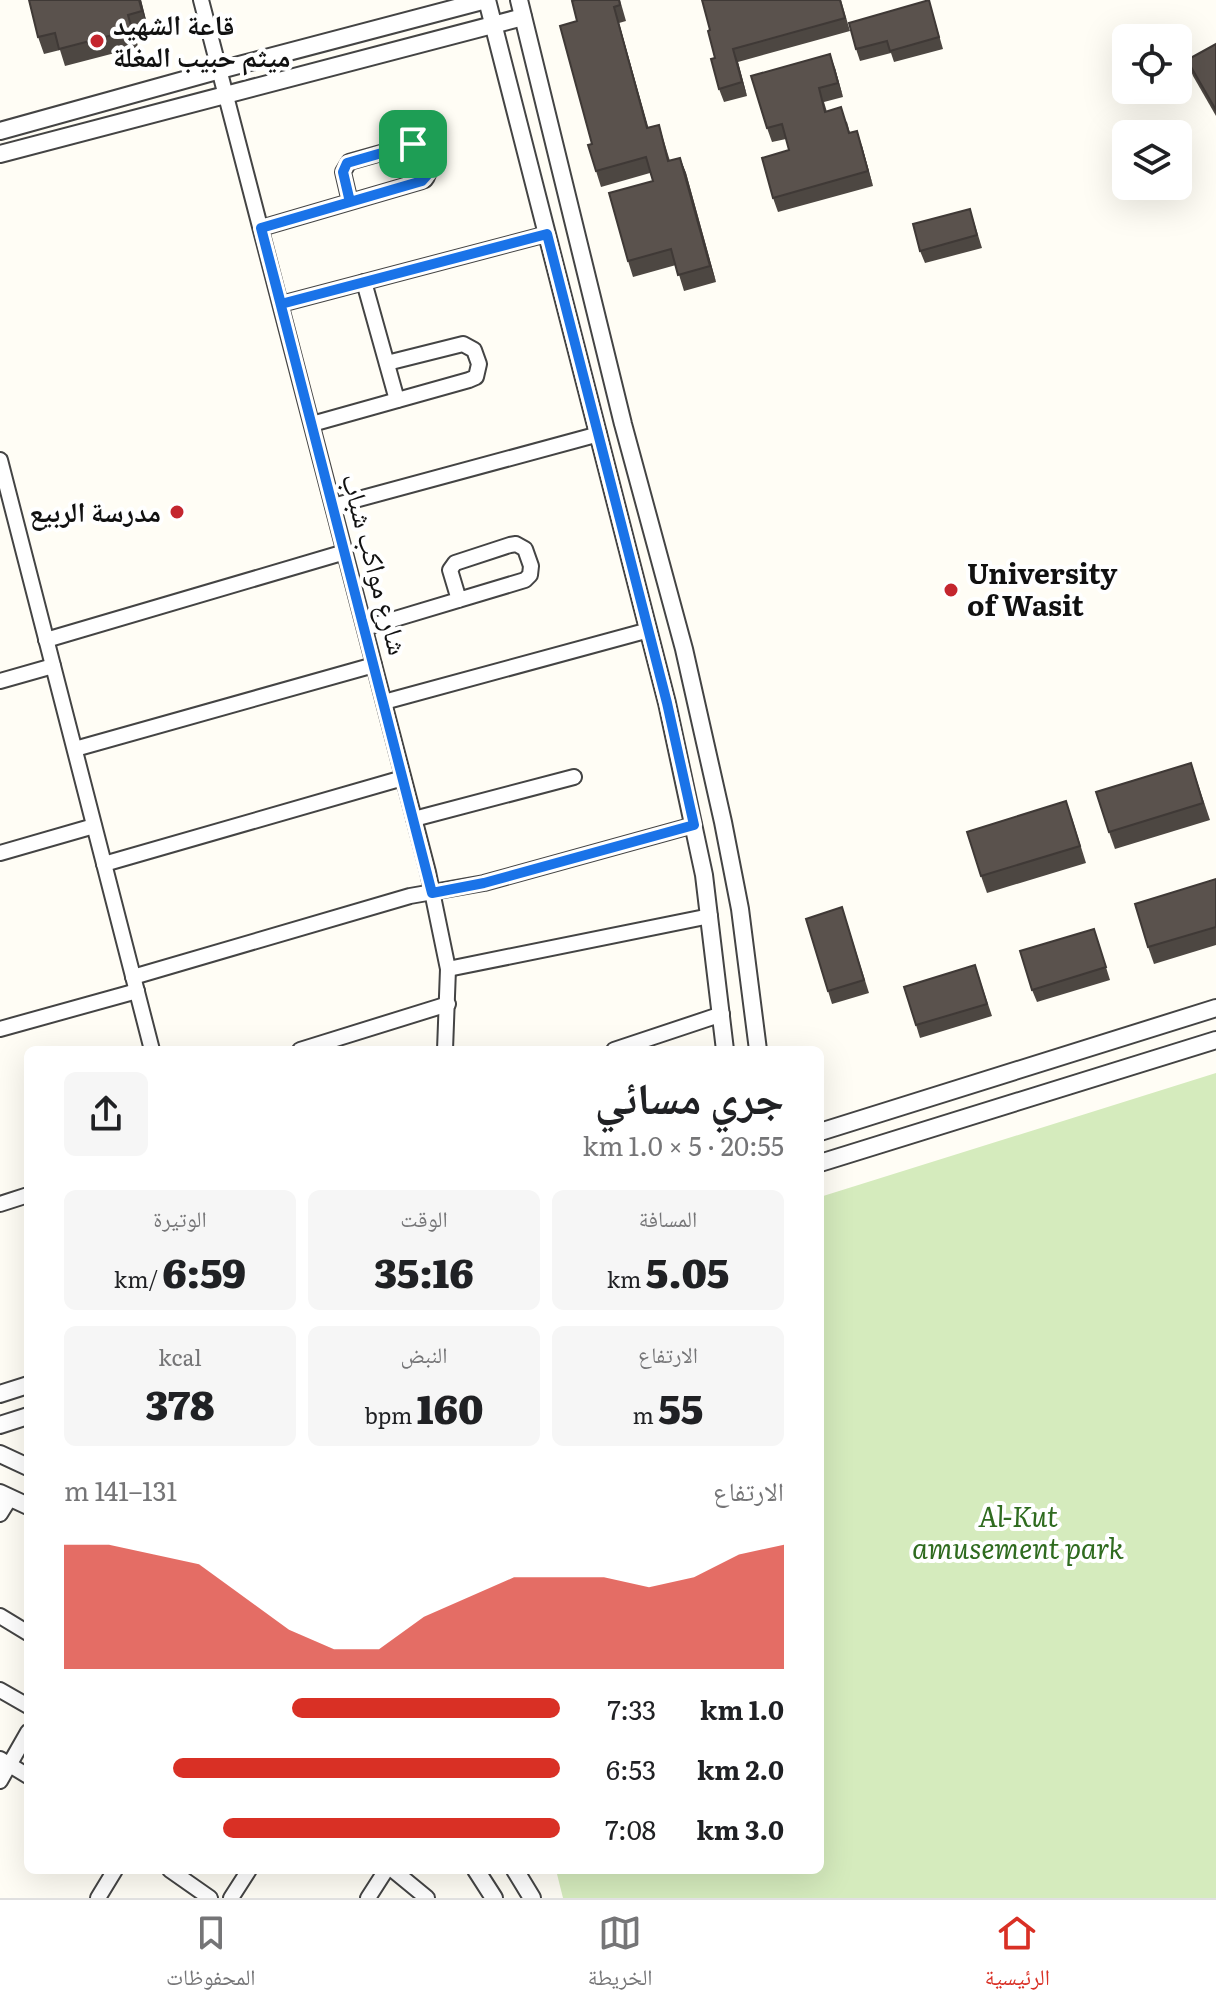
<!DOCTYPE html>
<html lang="ar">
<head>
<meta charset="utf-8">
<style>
	:root { --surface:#fff; --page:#f6f6f6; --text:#202124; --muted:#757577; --line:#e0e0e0; --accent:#d93025 }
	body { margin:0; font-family:Literata,"Noto Naskh Arabic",serif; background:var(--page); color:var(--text); direction:rtl; height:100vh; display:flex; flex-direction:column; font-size:30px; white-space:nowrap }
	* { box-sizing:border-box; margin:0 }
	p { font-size:26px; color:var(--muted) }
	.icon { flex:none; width:44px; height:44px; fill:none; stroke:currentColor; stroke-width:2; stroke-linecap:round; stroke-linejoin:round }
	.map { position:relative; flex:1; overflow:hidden; direction:ltr }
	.sheet { position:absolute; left:24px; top:1046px; width:800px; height:828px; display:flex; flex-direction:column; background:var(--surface); border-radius:12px; box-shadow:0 8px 32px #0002; direction:rtl }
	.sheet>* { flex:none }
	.tools { position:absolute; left:1112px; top:24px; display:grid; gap:16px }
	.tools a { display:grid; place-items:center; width:80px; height:80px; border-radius:12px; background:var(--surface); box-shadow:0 8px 32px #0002; font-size:40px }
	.pin { position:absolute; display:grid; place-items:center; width:68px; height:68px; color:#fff; margin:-34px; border-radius:16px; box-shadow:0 4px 12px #0006 }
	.round { display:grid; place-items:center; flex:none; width:84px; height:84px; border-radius:12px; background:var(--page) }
	.head { display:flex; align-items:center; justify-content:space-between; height:136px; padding:0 40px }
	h1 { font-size:44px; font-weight:800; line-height:60px }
	.metrics { display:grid; grid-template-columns:repeat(3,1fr); gap:12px; height:136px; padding:8px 40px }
	.metrics div { display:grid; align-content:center; border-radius:12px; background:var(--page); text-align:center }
	.metrics b { font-size:40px; font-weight:800 }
	.metrics small { font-size:22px; font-weight:400 }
	.metrics p { font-size:22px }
	.chart { height:224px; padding:16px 40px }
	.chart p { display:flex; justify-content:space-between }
	.chart svg { width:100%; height:144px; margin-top:8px; fill:var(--accent); opacity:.7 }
	ul { padding:0 40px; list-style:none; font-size:26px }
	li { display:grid; grid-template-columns:128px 96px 1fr; align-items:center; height:60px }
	li i { height:20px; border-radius:10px; background:var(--accent) }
	.tab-bar { display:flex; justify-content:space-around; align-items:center; height:112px; border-top:2px solid var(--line); background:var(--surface); font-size:22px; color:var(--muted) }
	.tab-bar a { display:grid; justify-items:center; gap:4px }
	.tab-bar .selected { color:var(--accent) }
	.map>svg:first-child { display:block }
	.green { fill:#d5ebbd }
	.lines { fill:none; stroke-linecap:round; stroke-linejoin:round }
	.minor-casing { stroke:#444; stroke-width:18 }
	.tertiary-casing { stroke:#444; stroke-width:20 }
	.minor { stroke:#fff; stroke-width:14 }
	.tertiary { stroke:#fff; stroke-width:16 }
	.wall { fill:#4d4742 }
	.shaded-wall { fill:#3f3936 }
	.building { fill:#5a524d; stroke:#3f3936; stroke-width:2 }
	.route-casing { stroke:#fff; stroke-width:16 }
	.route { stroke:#1a73e8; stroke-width:10 }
	.poi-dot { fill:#c4262e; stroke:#fff; stroke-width:3 }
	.labels { text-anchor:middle; stroke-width:8; stroke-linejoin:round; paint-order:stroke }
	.poi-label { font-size:28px; font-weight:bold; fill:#111; stroke:#fff; text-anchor:start }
	.street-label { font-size:28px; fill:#111; stroke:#fff }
	.park-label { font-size:28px; font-style:italic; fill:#2f6b1f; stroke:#fff }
</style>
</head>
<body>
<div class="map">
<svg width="1216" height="1898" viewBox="0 0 1216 1898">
	<rect width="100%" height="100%" fill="#fffdf5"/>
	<path class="green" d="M1216,1073v825h-653l-7,-28h264v-673z"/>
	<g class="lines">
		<g class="minor-casing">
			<g id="minor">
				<path d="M201,0l227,872 20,97 -3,81"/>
				<path d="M261,228l161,-47 3,-1c8,-10 3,-26 -4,-35l-8,-1 -64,18 -6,10 7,30"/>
				<path d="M364,282l33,118"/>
				<path d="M281,304l266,-70"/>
				<path d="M312,424l157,-44 7,-3 3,-13 -5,-14 -11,-6 -76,19"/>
				<path d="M0,460l152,590"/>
				<path d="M333,506l266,-72"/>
				<path d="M365,628l160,-48 5,-5 1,-9 -6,-17 -9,-5 -6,1 -55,18 -5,7 9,30"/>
				<path d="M46,640l299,-88"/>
				<path d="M0,681l53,-15"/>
				<path d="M384,702l265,-72"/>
				<path d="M75,749l299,-84"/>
				<path d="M414,819l160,-42"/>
				<path d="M0,853l94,-27"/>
				<path d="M104,864l299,-86"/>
				<path d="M448,969l262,-53"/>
				<path d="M133,977l277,-81 74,-13 210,-58"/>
				<path d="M0,1029l137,-38"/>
				<path d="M300,1050l148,-46"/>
				<path d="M614,1050l108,-36"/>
				<path d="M0,1204l28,-9"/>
				<path d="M0,1514l10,-16"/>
				<path d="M0,1616l28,17"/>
				<path d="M0,1690l28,16"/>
				<path d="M0,1759l28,17"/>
				<path d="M0,1781l28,-49"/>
				<path d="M170,1870l40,28"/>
				<path d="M393,1870l34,28"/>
				<path d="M98,1898l17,-28"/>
				<path d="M231,1898l18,-28"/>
				<path d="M368,1898l18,-28"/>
			</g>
		</g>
		<g class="tertiary-casing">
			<g id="tertiary">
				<path d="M487,0l180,703 37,172 21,175"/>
				<path d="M519,0l104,424 61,225 39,173 17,87 18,141"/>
				<path d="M0,131l220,-61 266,-70"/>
				<path d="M0,154l523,-137"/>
				<path d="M820,1132l396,-124"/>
				<path d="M820,1163l396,-123"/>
				<path d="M0,1394l28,-9"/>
				<path d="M0,1425l28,-9"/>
				<path d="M0,1454l28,13"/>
				<path d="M0,1493l28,13"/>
				<path d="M476,1870l18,28"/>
				<path d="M515,1870l17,28"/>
			</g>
		</g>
		<use href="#minor" class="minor"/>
		<use href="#tertiary" class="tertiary"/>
	</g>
	<g class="wall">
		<path d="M29,0h112l7,28 -14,3 4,16 -73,19 -5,-16 -16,4 -6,-17z"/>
		<path d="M620,0l6,21 -7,2 29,105 11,-3 11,36 10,-3 6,15 30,109 -32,9 -8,-26 -43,12 -5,-16 25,-80 -3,-8 -49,14 -5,-16 -19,-150z"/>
		<path d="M702,0h139l9,31 -112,31 9,34 -23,6 -5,-13 -9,-59z"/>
		<path d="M929,0l14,49 -49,13 -3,-9 -31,8 -4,-12z"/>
		<path d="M1216,44v72l-23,-40 -6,-16z"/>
		<path d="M835,68l8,29 -19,5 3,10 20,10 3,11 12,13 11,40 -95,26 -5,-14 16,-48 -3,-11 -14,3 -5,-14z"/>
		<path d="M970,209l12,39 -57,15 -5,-12z"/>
		<path d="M1191,763l19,57 -95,29 -6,-17z"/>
		<path d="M1072,818l14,45 -99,30 -6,-17z"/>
		<path d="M1216,879v66l-62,19 -6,-17z"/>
		<path d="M842,907l27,86 -37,11 -4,-13z"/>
		<path d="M1094,929l16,51 -73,22 -5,-12z"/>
		<path d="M975,965l17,51 -72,22 -4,-13z"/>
	</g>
	<g class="shaded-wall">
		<path d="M139,0h2l7,28 -6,-17z"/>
		<path d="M614,7l5,16 34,121 -6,-16z"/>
		<path d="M128,15l6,16 4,16 -6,-17z"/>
		<path d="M733,49l5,13 9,34 -5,-14z"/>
		<path d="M830,54l5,14 8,29 -5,-14z"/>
		<path d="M857,131l5,15 11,40 -5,-15z"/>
		<path d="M680,158l6,15 30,109 -6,-16z"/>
	</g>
	<g class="building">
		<path d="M29,0h110l3,11 -14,4 4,15 -73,19 -4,-16 -17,4z"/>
		<path d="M575,0h44l1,5 -6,2 33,121 12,-3 9,36 12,-3 30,108 -32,9 -7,-26 -43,12 -19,-68 44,-12 -7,-24 -50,14 -8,-26 4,-1 -32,-118 17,-5 -5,-20z"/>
		<path d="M702,0h138l5,18 -112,31 9,33 -23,7 -8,-30 4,-1 -7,-27 2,-1z"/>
		<path d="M929,0l10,37 -49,14 -3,-10 -31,8 -7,-26z"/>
		<path d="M1216,44v66l-29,-50z"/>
		<path d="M830,54l8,29 -19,5 6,24 16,-5 8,26 8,-2 11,40 -95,27 -11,-40 27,-8 -7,-26 -15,4 -16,-52z"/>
		<path d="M970,209l7,26 -57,16 -7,-27z"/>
		<path d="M1191,763l12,40 -94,29 -13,-40z"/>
		<path d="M1066,801l14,45 -99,30 -14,-44z"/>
		<path d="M1216,879v48l-68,20 -13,-43z"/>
		<path d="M842,907l22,73 -36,11 -22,-72z"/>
		<path d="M1094,929l12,38 -74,23 -12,-39z"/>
		<path d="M975,965l12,39 -71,21 -12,-38z"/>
	</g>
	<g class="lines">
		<g class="route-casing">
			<path id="route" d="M413,144l-66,19 -4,9 7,30 -89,26 171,665 52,-10 210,-58 -27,-122 -120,-469 -266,70 -20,-76 161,-47 7,-8 -3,-21 -5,-7 -8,-1"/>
		</g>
		<use href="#route" class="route"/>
	</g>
	<g class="poi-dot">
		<circle cx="97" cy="41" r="8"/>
		<circle cx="177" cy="512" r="8"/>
		<circle cx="951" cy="590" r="8"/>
	</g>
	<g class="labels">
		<g class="poi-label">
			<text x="113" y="35">قاعة الشهيد<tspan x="113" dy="32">ميثم حبيب المغلة</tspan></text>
			<text x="161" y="522" text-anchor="end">مدرسة الربيع</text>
			<text x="967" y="584">University<tspan x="967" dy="32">of Wasit</tspan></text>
		</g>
		<g class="street-label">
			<text transform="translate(375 564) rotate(75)" y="10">شارع مواكب شباب</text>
		</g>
		<g class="park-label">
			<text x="1018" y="1527">Al-Kut<tspan x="1018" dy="32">amusement park</tspan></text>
		</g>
	</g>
</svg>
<div class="tools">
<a><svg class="icon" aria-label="locate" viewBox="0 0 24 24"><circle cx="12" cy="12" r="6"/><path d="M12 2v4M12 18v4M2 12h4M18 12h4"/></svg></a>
<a><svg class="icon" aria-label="layers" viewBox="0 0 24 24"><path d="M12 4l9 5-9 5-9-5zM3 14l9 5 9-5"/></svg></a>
</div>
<div class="pin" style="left:413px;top:144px;background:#1e9e55"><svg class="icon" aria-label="arrive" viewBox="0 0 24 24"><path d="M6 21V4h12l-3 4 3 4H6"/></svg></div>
<section class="sheet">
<div class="head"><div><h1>جري مسائي</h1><p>20:55 · 5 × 1.0 km</p></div><a class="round"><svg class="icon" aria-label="share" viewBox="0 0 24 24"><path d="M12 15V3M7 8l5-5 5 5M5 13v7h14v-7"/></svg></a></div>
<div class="metrics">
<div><p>المسافة</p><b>5.05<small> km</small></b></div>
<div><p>الوقت</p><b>35:16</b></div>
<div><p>الوتيرة</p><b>6:59<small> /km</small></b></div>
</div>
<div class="metrics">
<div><p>الارتفاع</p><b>55<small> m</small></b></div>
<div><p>النبض</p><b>160<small> bpm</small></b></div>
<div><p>kcal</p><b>378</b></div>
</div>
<div class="chart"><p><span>الارتفاع</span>131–141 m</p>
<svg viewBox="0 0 160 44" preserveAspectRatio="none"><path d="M0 44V6L10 6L20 9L30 12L40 22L50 32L60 38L70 38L80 28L90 22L100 16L110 16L120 16L130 19L140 16L150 9L160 6V44z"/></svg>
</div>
<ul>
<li><b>1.0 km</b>7:33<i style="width:54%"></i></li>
<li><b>2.0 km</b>6:53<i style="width:78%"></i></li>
<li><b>3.0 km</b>7:08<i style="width:68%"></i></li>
</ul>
</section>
</div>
<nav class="tab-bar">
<a class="selected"><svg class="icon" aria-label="home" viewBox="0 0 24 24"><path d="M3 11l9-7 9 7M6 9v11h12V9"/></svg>الرئيسية</a>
<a><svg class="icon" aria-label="map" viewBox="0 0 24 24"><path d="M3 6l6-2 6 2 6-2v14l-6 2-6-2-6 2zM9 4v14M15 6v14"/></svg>الخريطة</a>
<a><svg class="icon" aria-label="saved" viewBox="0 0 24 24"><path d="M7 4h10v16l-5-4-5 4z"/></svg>المحفوظات</a>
</nav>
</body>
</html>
